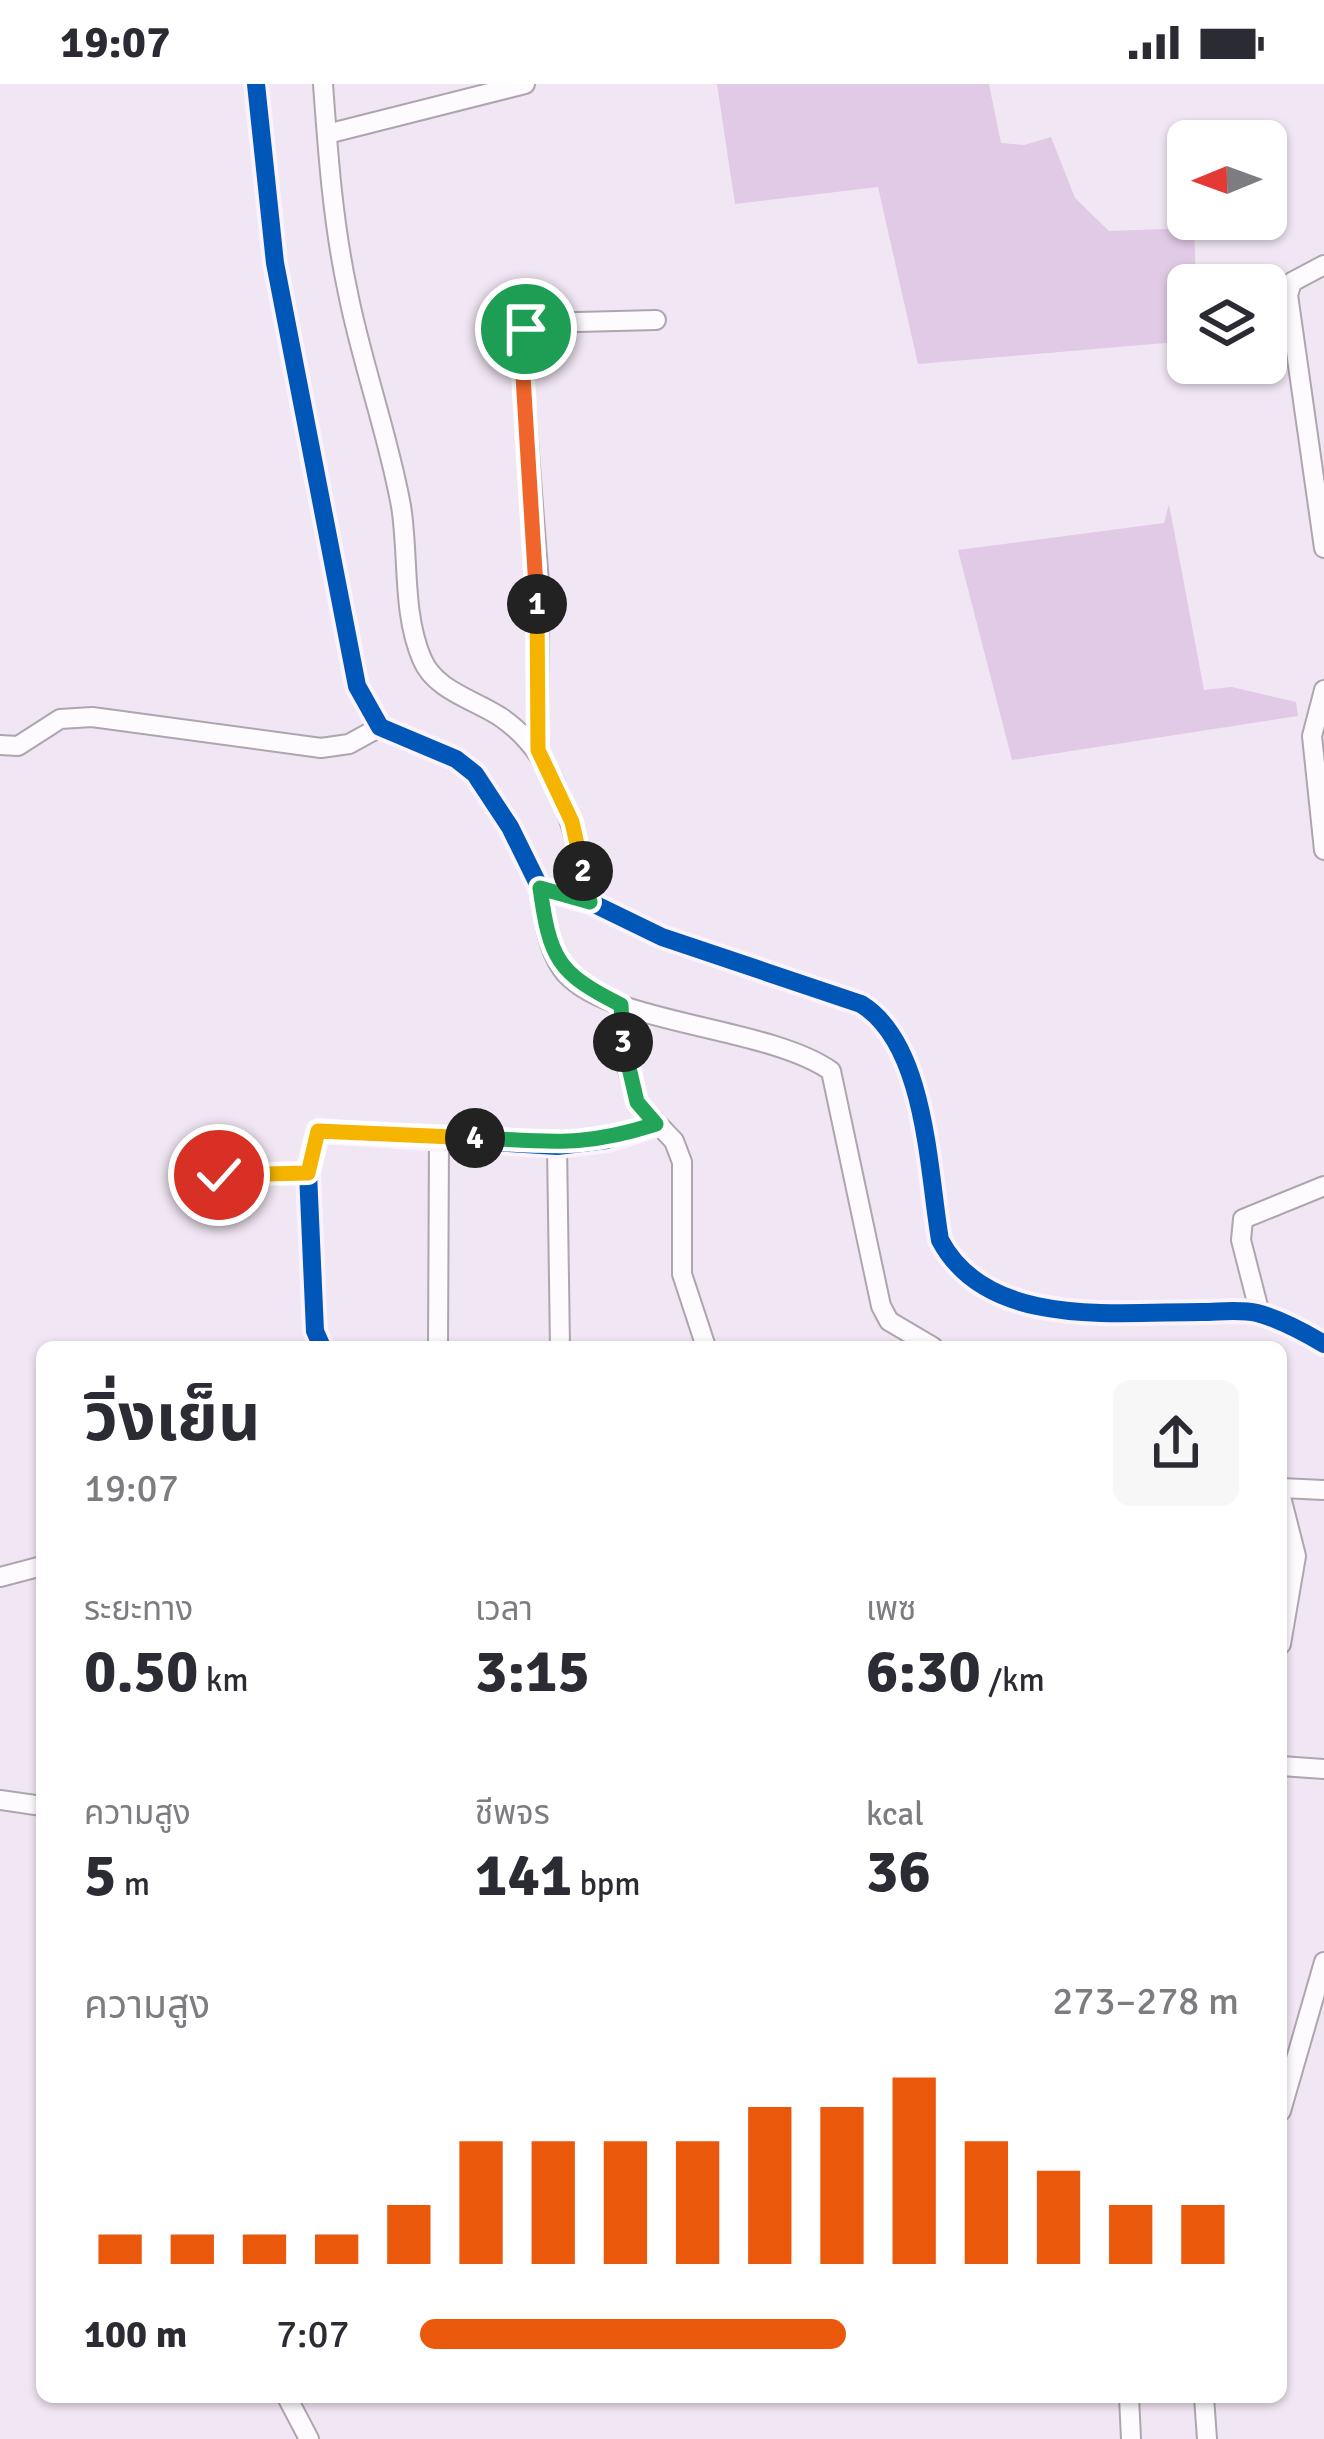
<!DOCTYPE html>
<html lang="th">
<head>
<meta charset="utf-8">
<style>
	:root { --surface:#fff; --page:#f7f7f7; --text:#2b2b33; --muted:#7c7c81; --accent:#ea580c }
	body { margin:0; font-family:Signika,"Noto Sans Thai",sans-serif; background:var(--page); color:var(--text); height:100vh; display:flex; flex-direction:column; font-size:45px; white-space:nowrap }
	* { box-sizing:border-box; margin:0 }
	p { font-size:39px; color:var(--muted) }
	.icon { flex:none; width:66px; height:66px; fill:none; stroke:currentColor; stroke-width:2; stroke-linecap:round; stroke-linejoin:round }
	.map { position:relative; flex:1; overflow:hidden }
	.details { position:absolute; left:36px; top:1257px; width:1251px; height:1062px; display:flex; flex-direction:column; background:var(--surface); border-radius:18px; box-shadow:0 3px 9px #0004 }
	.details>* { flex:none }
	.needle { width:78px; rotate:269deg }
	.buttons { position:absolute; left:1167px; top:36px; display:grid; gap:24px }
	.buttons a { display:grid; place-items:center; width:120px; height:120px; border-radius:18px; background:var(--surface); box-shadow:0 3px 9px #0004; font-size:60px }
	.pin { position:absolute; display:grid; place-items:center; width:102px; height:102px; color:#fff; margin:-51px; border:6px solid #fff; border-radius:50%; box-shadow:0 3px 12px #0007 }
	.km { position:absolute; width:60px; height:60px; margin:-30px; border-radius:50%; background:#222; color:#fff; font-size:33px; line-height:60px; text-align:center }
	.round { display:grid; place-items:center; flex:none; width:126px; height:126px; border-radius:18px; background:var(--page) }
	.headline { display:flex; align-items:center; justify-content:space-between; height:204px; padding:0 48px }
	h1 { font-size:66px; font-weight:700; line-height:90px }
	.metrics { display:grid; grid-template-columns:repeat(3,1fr); gap:18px; height:204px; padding:12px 48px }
	.metrics div { display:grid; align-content:center }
	.metrics b { font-size:60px; font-weight:700 }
	.metrics small { font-size:33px; font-weight:400 }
	.metrics p { font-size:33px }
	.chart { height:336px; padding:24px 48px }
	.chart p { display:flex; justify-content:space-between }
	.chart svg { width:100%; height:216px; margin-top:12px; stroke:var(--accent); stroke-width:6 }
	ul { padding:0 48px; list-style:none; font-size:39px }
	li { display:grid; grid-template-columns:192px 144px 1fr; align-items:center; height:90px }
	li i { height:30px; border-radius:15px; background:var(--accent) }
	.status { display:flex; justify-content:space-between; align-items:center; height:84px; padding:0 60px; background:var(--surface); direction:ltr }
	.status svg { height:33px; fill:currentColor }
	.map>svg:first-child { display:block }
	.green { fill:#e1cae5 }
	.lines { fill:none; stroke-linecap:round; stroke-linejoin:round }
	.minor-casing { stroke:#aea5af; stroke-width:22 }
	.minor { stroke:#fdfbfd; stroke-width:18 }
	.cycleway-casing { stroke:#fbf2fc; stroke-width:26 }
	.cycleway { stroke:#0057b8; stroke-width:18 }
	.split-1-casing { stroke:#fff; stroke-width:24 }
	.split-2-casing { stroke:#fff; stroke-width:24 }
	.split-3-casing { stroke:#fff; stroke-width:24 }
	.split-4-casing { stroke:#fff; stroke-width:24 }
	.split-5-casing { stroke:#fff; stroke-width:24 }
	.split-1 { stroke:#f0652b; stroke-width:15 }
	.split-2 { stroke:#f5b400; stroke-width:15 }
	.split-3 { stroke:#22a559; stroke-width:15 }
	.split-4 { stroke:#22a559; stroke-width:15 }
	.split-5 { stroke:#f5b400; stroke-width:15 }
</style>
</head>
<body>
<div class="status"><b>19:07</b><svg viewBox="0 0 49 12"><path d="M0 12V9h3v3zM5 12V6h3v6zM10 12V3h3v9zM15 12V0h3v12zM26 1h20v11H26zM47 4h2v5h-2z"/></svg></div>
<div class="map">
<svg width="1324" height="2355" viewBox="0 0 1324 2355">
	<rect width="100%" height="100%" fill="#f1e6f3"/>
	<g class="green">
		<path d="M717,0h272l12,59 23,2 27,-8 24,61 34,33 85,-3 2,57h-8v56l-270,23 -40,-177 -143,17z"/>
		<path d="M1169,420l35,186 28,-3 64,15 2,14 -286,44 -54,-210 206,-27z"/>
	</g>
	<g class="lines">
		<g class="minor-casing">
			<g id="minor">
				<path d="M256,0l19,179 82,423 23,41 76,32 19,15 35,53 30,61 50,14 72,35 199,67c65,40 67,165 79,236 47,89 175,72 261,72 18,0 39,-3 56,1 23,6 47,19 67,31"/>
				<path d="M323,0c5,70 10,140 25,209 14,71 40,141 53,213 8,49 1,107 21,153 13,32 54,41 80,59 59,41 73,118 88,184"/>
				<path d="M327,50l198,-50"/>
				<path d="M1324,181l-32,17 -4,13 36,253"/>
				<path d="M1324,606l-12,46 12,114"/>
				<path d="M0,661l18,1 42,-27 32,-2 229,31 28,-4 31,-17"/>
				<path d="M538,666l1,-167 -16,-207 3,-47 13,-6 117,-3"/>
				<path d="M540,804c4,28 6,57 22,81 38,55 204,56 269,102l50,235 8,15 44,26"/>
				<path d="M621,921l4,54 12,43 37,39 8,21v112l24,73"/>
				<path d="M557,1062l3,201"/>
				<path d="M219,1091l89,-2"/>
				<path d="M1260,1230l-19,-74 2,-21 81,-33"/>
				<path d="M322,1263l-7,-16 -7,-158 10,-42 239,15 50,-6 49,-15"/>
				<path d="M438,1263l1,-207"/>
				<path d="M1281,1404l43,2"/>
				<path d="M1281,1413l15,59 -15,88"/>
				<path d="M0,1493l42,-11"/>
				<path d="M1281,1682l43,3"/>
				<path d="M0,1716l42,6"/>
				<path d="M1281,2027l43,-149"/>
				<path d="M287,2313l22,42"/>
				<path d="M1129,2313l2,42"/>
				<path d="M1204,2313l3,42"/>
			</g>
		</g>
		<use href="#minor" class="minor"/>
		<g class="cycleway-casing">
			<g id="cycleway">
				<path d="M256,0l19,179 82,423 23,41 76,32 19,15 35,53 30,61 50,14 72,35 199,67c65,40 67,165 79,236 47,89 175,72 261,72 18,0 39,-3 56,1 23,6 47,19 67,31"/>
				<path d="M322,1263l-7,-16 -7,-158 10,-42 239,15 50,-6 49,-15"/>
			</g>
		</g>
		<use href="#cycleway" class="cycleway"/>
	</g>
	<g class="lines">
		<g class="split-1-casing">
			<path id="split-1" d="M526,245l-3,47 14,228"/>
		</g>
		<g class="split-2-casing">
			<path id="split-2" d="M537,520l1,146 34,72 11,49"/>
		</g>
		<g class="split-3-casing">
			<path id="split-3" d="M583,787l7,31 -50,-14c10,71 17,85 81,117l2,37"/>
		</g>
		<g class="split-4-casing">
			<path id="split-4" d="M475,1054c75,3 106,10 181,-14l-19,-22 -14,-60"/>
		</g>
		<g class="split-5-casing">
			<path id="split-5" d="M219,1091l89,-2 10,-42 157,7"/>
		</g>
		<use href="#split-1" class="split-1"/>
		<use href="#split-2" class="split-2"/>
		<use href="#split-3" class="split-3"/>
		<use href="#split-4" class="split-4"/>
		<use href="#split-5" class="split-5"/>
	</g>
</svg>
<div class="buttons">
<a><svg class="needle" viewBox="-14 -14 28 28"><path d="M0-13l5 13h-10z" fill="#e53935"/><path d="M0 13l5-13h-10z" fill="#7c7c81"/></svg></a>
<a><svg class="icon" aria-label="layers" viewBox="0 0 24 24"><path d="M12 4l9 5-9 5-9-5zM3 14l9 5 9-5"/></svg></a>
</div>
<div class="pin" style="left:526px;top:245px;background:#1e9e55"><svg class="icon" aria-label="arrive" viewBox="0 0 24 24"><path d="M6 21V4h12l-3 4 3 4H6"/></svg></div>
<div class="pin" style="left:219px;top:1091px;background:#d93025"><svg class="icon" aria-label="check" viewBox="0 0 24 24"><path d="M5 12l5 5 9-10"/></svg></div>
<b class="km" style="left:537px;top:520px">1</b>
<b class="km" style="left:583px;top:787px">2</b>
<b class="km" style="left:623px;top:958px">3</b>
<b class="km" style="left:475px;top:1054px">4</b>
<section class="details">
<div class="headline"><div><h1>วิ่งเย็น</h1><p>19:07</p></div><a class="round"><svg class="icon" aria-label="share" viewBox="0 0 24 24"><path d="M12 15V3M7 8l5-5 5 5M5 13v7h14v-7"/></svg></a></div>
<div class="metrics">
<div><p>ระยะทาง</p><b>0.50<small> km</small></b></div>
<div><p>เวลา</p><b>3:15</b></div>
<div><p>เพซ</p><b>6:30<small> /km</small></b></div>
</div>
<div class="metrics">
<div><p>ความสูง</p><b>5<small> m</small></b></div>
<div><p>ชีพจร</p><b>141<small> bpm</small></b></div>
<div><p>kcal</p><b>36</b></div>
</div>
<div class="chart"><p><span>ความสูง</span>273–278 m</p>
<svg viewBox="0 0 160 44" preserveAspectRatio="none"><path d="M5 44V38M15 44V38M25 44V38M35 44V38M45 44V32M55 44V19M65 44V19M75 44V19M85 44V19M95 44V12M105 44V12M115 44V6M125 44V19M135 44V25M145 44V32M155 44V32"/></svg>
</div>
<ul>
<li><b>100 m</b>7:07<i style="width:52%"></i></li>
</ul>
</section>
</div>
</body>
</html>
